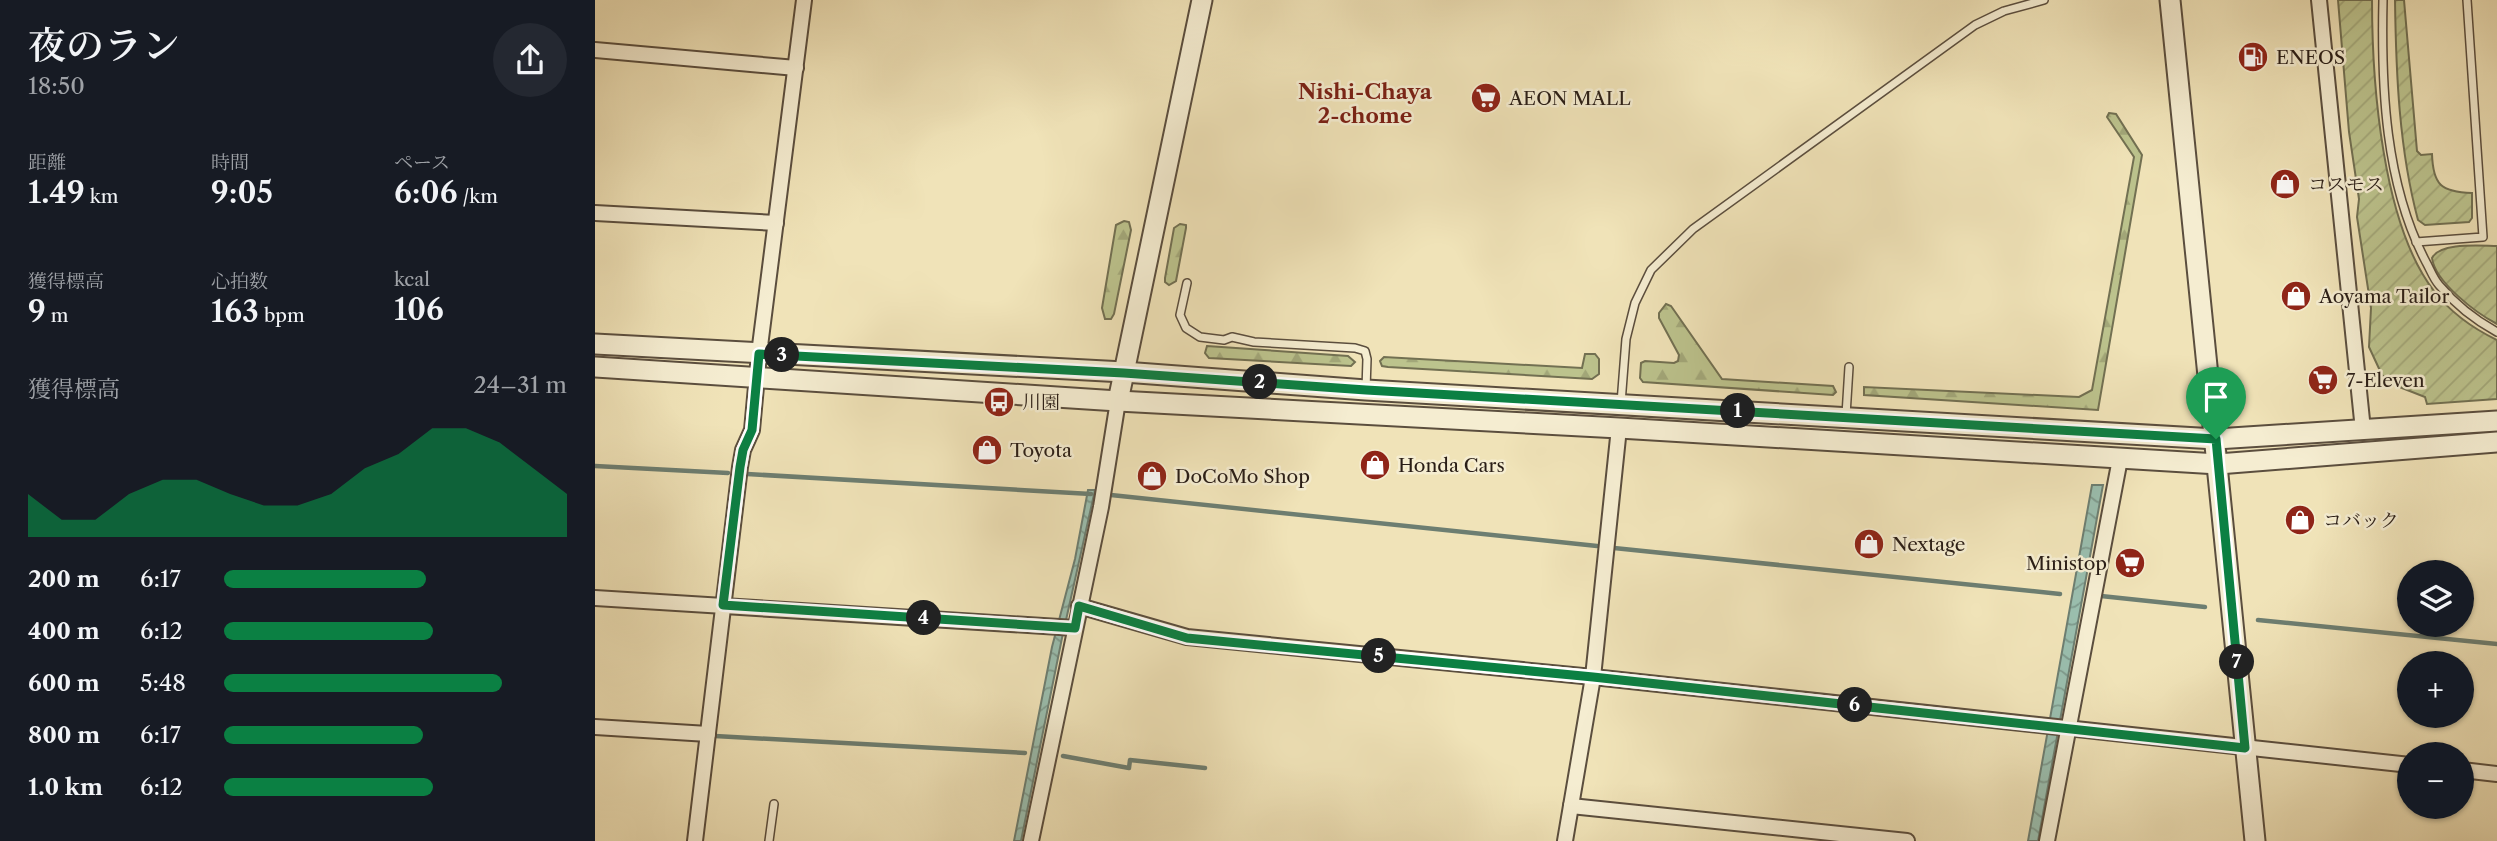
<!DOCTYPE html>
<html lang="ja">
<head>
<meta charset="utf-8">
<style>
	:root { --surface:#171b24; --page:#242831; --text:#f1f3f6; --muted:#9ea1a6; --accent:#0b8043 }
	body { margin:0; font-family:"Libre Caslon Text","Noto Serif JP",serif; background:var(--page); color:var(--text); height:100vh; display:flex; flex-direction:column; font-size:26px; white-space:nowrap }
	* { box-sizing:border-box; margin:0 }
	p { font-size:23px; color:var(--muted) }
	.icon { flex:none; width:38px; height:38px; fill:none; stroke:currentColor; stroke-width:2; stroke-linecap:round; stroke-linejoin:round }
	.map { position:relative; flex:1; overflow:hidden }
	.drawer { display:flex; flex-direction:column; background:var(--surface); width:595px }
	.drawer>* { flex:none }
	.controls { position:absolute; left:1802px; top:560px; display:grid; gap:14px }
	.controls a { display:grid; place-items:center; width:77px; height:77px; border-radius:50%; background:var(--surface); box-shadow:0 2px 5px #0004; font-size:35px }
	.pin { position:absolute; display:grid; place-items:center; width:60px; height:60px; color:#fff; margin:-72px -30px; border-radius:50% 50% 50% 0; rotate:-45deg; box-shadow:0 0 7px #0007 }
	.pin .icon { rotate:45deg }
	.km { position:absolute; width:35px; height:35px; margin:-18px; border-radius:50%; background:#222; color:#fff; font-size:19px; line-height:35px; text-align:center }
	.round { display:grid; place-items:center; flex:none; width:74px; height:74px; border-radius:37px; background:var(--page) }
	.overview { display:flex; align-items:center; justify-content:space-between; height:119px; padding:0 28px }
	h1 { font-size:38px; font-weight:600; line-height:52px }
	.figures { display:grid; grid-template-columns:repeat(3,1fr); gap:10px; height:119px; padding:7px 28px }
	.figures div { display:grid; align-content:center }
	.figures b { font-size:30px; font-weight:600 }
	.figures small { font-size:19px; font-weight:400 }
	.figures p { font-size:19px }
	.chart { height:196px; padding:14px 28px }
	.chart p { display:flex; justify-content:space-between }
	.chart svg { width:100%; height:126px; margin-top:7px; fill:var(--accent); opacity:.7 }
	ul { padding:0 28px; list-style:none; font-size:23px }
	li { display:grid; grid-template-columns:112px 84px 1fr; align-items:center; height:52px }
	li i { height:18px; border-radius:9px; background:var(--accent) }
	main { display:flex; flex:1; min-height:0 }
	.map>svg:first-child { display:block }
	.forest { fill:url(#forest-firs); stroke:#727052; stroke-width:2 }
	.garden { fill:url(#garden-furrows); stroke:#727052; stroke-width:2 }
	.water { fill:url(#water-waves); stroke:#6d7e71; stroke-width:2 }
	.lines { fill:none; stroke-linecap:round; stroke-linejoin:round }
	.stream { stroke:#6d7e71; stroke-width:4.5 }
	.service-casing { stroke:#5b4e3e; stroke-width:10 }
	.minor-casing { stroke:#5b4e3e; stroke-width:18 }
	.tertiary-casing { stroke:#5b4e3e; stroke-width:23 }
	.service { stroke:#f5edd1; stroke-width:7 }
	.minor { stroke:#f5edd1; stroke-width:14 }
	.tertiary { stroke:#f5edd1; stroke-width:19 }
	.route-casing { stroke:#fff; stroke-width:14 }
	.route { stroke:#0b8043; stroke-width:9 }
	.labels { text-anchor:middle; stroke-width:5; stroke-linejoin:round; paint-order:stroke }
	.poi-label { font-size:19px; fill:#291d16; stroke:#f5edd1; text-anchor:start }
	.neighbourhood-label { font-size:21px; font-weight:bold; fill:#7a1f14; stroke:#f5edd1 }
</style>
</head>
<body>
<main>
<section class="drawer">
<div class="overview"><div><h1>夜のラン</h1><p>18:50</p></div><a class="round"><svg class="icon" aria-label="share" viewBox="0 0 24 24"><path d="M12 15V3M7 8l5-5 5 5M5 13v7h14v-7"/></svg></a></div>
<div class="figures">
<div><p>距離</p><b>1.49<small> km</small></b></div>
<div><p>時間</p><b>9:05</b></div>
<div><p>ペース</p><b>6:06<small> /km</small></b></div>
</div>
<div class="figures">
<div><p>獲得標高</p><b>9<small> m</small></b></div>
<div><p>心拍数</p><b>163<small> bpm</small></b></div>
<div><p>kcal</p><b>106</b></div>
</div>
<div class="chart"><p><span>獲得標高</span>24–31 m</p>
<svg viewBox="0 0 160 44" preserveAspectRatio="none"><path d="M0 44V29L10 38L20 38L30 29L40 24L50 24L60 29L70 33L80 33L90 29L100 20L110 15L120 6L130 6L140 11L150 20L160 29V44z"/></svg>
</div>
<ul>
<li><b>200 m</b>6:17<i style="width:59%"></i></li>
<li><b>400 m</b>6:12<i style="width:61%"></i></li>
<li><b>600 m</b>5:48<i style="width:81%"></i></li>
<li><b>800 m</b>6:17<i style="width:58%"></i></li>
<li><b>1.0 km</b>6:12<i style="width:61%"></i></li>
</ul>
</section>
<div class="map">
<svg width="1902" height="841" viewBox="0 0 1902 841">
	<defs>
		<pattern id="forest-firs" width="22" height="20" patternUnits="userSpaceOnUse" patternTransform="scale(1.75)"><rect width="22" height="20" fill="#bcc38d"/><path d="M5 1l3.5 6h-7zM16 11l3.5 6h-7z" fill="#a2a779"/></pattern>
		<pattern id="garden-furrows" width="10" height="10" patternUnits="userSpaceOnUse" patternTransform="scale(1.75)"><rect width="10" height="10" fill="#bcc38d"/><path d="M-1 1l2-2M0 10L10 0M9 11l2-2" fill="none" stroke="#a2a779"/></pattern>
		<pattern id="water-waves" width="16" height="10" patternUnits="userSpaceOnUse" patternTransform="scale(1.75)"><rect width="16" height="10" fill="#9abeae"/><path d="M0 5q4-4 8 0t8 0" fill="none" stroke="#7e9a8d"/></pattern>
	</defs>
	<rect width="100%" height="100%" fill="#f0e3b8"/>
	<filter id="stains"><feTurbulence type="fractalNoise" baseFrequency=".00286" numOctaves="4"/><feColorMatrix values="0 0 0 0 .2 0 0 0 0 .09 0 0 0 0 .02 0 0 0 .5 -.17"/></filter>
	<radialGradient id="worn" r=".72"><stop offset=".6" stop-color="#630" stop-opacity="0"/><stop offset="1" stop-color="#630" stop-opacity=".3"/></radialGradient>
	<g class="forest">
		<path d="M1514,113l7,1 26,41 -44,255 -234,-15v-8l215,10 13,-7 42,-233 -27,-40z"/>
		<path d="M529,221l5,1 2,8 -17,84 -3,5h-6l-3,-11 14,-83z"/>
		<path d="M585,224l6,1v3l-10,53 -7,4 -4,-3v-4l9,-50z"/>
		<path d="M1071,304l5,2 51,73 111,7 3,6 -3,3 -190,-13 -3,-4 1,-15 4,-2 29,2 4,-2 1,-6 -20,-37v-5z"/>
		<path d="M612,346l141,10 7,6 -4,4 -142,-8 -4,-5z"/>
		<path d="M990,354h10l4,5v15l-7,5 -204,-12 -6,-1 -2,-5 4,-4 198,11z"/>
	</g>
	<g class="garden">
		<path d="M1743,0h34c0,82 10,224 62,291 17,22 38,37 63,49v59l-70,5 -2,-7 -28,-11 -15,-11 -13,-28 2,-39 -14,-91 2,-18 -10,-67z"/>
		<path d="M1800,0h9l13,151 4,4 11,-1c1,31 9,38 40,39v25l-3,4 -44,3 -7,-5c-19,-71 -22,-147 -23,-220z"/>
		<path d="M1902,246v78c-21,-11 -62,-42 -65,-66 8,-16 49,-12 65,-12z"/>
	</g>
	<g class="water">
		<path d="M1497,485h11l-65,356h-10z"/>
		<path d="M493,490h7l-33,148 -41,203h-7l38,-194 23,-88z"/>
	</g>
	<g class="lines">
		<g class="stream">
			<path d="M0,466l133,7"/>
			<path d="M152,474l344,20"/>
			<path d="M516,495l486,51"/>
			<path d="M1019,548l446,46"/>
			<path d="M1506,596l104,11"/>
			<path d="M1663,620l239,24"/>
			<path d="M120,736l310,17"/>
			<path d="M468,756l66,12 1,-8 75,8"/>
		</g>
		<g class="service-casing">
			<g id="service">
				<path d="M1788,0c-2,87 2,184 43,262 4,7 7,16 13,23 16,19 36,35 58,47"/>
				<path d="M1821,242l67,-5 -16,-237"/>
				<path d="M592,283l-7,32 6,13 14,9 24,3 8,-3 22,5 101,6 10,3 2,8 -1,30"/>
				<path d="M1026,403l5,-64 9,-36 16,-33 42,-41 282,-204 29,-14 40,-11"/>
				<path d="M1251,415l3,-48"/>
				<path d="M174,841l5,-37"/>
			</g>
		</g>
		<g class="minor-casing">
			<g id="minor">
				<path d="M1724,0l44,430"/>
				<path d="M0,50l201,18"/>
				<path d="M0,213l181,10"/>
				<path d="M0,598l480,30"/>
				<path d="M484,606l108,31 406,40 817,88"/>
				<path d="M0,727l113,7"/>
				<path d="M1867,770l35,4"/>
				<path d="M976,806l336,35"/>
				<path d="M100,841l45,-374 3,-17 9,-20 7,-76 45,-354"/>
				<path d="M436,841l70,-334 17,-106"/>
				<path d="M970,841l28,-164 26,-249"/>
				<path d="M1452,841l73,-382"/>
			</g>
		</g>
		<g class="tertiary-casing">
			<g id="tertiary">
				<path d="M1575,0l85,841"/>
				<path d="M0,344l529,28 242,18 850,49 281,-18"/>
				<path d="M0,367l523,34 501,27 599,36 279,-22"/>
				<path d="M523,401l84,-401"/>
			</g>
		</g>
		<use href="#service" class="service"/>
		<use href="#minor" class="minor"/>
		<use href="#tertiary" class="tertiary"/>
	</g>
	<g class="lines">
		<g class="route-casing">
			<path id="route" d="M164,354l365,19 242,17 850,49 29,309 -652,-71 -406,-39 -108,-32 -4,22 -352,-23 17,-138 3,-17 9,-20z"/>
		</g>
		<use href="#route" class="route"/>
	</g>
	<defs>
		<g id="fuel-disc" transform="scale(1.575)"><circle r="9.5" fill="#8f2418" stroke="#f5edd1"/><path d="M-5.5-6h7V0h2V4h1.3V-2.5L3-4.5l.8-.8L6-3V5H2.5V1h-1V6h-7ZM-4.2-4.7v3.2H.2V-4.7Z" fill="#fff"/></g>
		<g id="supermarket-disc" transform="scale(1.575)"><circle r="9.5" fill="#8f2418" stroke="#f5edd1"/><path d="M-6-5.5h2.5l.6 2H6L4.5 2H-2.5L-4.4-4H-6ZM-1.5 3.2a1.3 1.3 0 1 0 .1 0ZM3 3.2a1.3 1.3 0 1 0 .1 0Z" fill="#fff"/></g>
		<g id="shop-disc" transform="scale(1.575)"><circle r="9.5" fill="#8f2418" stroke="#f5edd1"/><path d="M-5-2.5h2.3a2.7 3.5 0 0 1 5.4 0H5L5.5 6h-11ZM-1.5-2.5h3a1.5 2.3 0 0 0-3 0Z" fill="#fff"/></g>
		<g id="bus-disc" transform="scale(1.575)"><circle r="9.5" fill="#8f2418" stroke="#f5edd1"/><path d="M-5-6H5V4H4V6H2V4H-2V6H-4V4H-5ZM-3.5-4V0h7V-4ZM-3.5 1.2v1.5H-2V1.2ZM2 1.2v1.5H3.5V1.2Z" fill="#fff"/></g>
	</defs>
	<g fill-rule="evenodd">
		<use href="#fuel-disc" x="1658" y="57"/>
		<use href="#supermarket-disc" x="891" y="98"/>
		<use href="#shop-disc" x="1690" y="184"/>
		<use href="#shop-disc" x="1701" y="296"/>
		<use href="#supermarket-disc" x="1728" y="380"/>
		<use href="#bus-disc" x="404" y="402"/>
		<use href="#shop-disc" x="392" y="450"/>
		<use href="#shop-disc" x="780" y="465"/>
		<use href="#shop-disc" x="557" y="476"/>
		<use href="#shop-disc" x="1705" y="520"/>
		<use href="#shop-disc" x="1274" y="544"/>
		<use href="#supermarket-disc" x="1535" y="563"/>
	</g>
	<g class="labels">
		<g class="poi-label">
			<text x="1681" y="64">ENEOS</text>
			<text x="914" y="105">AEON MALL</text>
			<text x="1713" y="191">コスモス</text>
			<text x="1724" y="303">Aoyama Tailor</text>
			<text x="1751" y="387">7-Eleven</text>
			<text x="427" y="409">川園</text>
			<text x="415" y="457">Toyota</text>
			<text x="803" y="472">Honda Cars</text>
			<text x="580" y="483">DoCoMo Shop</text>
			<text x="1728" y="527">コバック</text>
			<text x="1297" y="551">Nextage</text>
			<text x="1512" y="570" text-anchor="end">Ministop</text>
		</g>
		<g class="neighbourhood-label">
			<text x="770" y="99">Nishi-Chaya<tspan x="770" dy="24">2-chome</tspan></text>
		</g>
	</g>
	<rect width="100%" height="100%" filter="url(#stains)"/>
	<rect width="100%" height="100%" fill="url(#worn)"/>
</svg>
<div class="controls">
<a><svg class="icon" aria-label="layers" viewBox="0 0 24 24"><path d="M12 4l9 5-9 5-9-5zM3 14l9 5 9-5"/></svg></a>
<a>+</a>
<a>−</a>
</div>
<div class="pin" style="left:1621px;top:439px;background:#1e9e55"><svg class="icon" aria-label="arrive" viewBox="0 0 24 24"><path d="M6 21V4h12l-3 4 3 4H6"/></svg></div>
<b class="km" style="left:1143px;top:411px">1</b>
<b class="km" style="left:665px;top:382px">2</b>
<b class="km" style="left:187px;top:355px">3</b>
<b class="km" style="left:329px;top:618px">4</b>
<b class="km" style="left:784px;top:656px">5</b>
<b class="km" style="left:1260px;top:705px">6</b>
<b class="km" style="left:1642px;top:662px">7</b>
</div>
</main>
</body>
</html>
